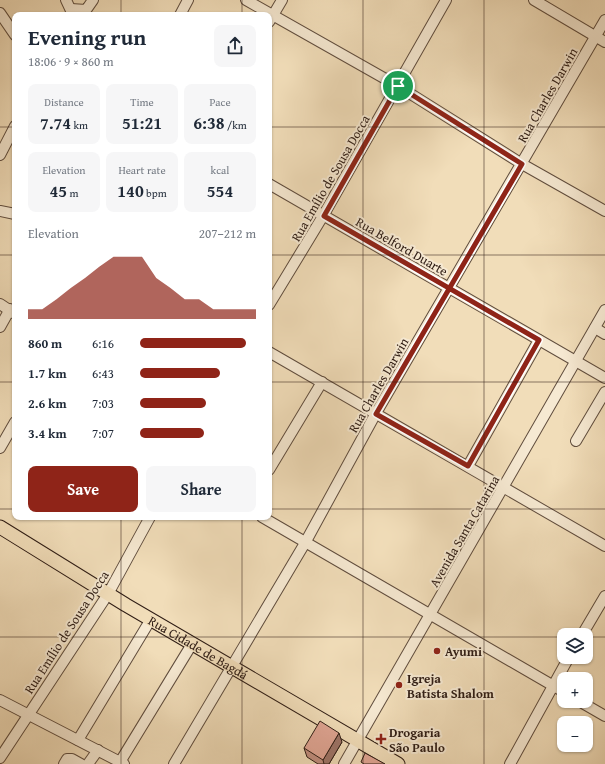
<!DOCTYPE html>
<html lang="en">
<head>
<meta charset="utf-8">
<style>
	:root { --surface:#fff; --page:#f6f6f7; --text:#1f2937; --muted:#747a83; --accent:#8f2418 }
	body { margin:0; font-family:"Gentium Book Plus",serif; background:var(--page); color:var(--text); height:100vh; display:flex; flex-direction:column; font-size:15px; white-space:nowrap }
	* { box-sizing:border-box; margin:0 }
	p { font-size:13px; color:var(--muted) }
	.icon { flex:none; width:22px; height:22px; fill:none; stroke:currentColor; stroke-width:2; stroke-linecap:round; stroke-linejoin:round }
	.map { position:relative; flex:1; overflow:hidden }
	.details { position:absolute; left:12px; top:12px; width:260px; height:508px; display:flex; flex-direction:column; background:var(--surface); border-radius:8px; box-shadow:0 1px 3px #0004 }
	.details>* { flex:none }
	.tools { position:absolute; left:557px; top:628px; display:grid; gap:8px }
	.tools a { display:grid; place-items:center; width:36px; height:36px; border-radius:8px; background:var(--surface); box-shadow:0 1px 3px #0004; font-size:20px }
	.pin { position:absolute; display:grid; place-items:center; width:34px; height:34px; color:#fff; margin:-17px; border:2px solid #fff; border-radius:50%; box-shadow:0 1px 4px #0007 }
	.round { display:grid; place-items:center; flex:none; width:42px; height:42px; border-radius:8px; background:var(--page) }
	.summary { display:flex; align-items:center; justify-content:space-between; height:68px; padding:0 16px }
	h1 { font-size:22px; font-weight:700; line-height:30px }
	.figures { display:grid; grid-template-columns:repeat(3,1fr); gap:6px; height:68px; padding:4px 16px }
	.figures div { display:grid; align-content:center; border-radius:8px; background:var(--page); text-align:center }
	.figures b { font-size:17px; font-weight:700 }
	.figures small { font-size:11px; font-weight:400 }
	.figures p { font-size:11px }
	.chart { height:112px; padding:8px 16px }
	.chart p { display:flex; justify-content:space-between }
	.chart svg { width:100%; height:72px; margin-top:4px; fill:var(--accent); opacity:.7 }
	.cta { display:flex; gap:8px; margin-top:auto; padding:8px 16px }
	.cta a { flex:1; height:46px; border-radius:8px; background:var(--accent); color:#fff; font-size:16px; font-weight:700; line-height:46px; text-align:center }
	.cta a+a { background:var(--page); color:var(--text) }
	ul { padding:0 16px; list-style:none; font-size:13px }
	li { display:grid; grid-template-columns:64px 48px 1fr; align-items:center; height:30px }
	li i { height:10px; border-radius:5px; background:var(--accent) }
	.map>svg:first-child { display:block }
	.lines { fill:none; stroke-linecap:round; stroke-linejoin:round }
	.minor-casing { stroke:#604d3e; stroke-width:12 }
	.major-casing { stroke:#2f1d15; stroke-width:15 }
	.minor { stroke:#f6e9d2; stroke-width:10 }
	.major { stroke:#f1ddb9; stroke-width:13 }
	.wall { fill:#c18e7f; stroke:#2f1d15 }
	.shaded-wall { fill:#9d7468; stroke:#2f1d15 }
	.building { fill:#e0a594; stroke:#2f1d15 }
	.route-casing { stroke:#fff; stroke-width:8 }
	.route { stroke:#8f2418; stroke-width:5 }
	.grid { fill:none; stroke:#2f1d15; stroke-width:1; stroke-opacity:0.55 }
	.poi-dot { fill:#8f2418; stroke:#f6e9d2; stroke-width:1.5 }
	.labels { text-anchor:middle; stroke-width:4; stroke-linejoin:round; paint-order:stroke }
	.street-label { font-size:13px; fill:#2f1d15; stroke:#f6e9d2 }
	.poi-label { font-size:13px; font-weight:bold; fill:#2f1d15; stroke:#f6e9d2; text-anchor:start }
</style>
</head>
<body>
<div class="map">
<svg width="605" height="764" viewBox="0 0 605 764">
	<rect width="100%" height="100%" fill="#f1ddb9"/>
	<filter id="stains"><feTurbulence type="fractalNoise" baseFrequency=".005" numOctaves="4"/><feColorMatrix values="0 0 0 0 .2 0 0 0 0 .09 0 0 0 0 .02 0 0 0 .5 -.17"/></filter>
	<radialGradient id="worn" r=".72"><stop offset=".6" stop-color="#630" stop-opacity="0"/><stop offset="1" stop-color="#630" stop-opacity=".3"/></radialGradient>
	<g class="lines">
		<g class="minor-casing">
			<g id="minor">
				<path d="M66,0l7,15"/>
				<path d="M246,0l152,86 124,78 83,47"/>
				<path d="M534,0l71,42"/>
				<path d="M71,9l15,1 7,-10"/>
				<path d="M0,13l15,22"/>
				<path d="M180,15l8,-15"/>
				<path d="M269,22l13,-22"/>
				<path d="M0,155l15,-29"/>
				<path d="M269,184l336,194"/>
				<path d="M0,211l15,3"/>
				<path d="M0,304l15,10"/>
				<path d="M269,305l54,-89 123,-216"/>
				<path d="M0,327l10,-18"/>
				<path d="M595,328l10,6"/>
				<path d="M269,352l336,194"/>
				<path d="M576,441l29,-49"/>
				<path d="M0,448l15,-26"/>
				<path d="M468,466l71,-126"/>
				<path d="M269,470l53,-88"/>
				<path d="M262,517l302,175"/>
				<path d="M582,635l23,-39"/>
				<path d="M0,700l124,64"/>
				<path d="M579,701l26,15"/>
				<path d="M78,740l73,-121"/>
				<path d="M0,758l108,-164 42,-77"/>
				<path d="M120,762l72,-118"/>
				<path d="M64,764l3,-5h5l9,5"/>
				<path d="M88,764l10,-14"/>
				<path d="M174,764l131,-221 71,-130 229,-393"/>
				<path d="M344,764l261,-454"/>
				<path d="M510,764l59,-107"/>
			</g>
		</g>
		<g class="major-casing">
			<g id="major">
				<path id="s1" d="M0,527l126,78 272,159"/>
			</g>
		</g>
		<use href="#minor" class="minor"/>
		<use href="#major" class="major"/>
	</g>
	<path class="wall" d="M342,742l-13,22h-11l-11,-7 -3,-9z"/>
	<path class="shaded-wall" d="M339,733l3,9 -13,22h-5l-1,-4z"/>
	<g class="building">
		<path d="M320,721l19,12 -16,27 -19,-12z"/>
		<path d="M365,753l20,11h-21l-3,-2z"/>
	</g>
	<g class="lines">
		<g class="route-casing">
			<path id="route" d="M398,86l124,78 -146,250 92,52 71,-126 -215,-124 74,-130"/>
		</g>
		<use href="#route" class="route"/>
	</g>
	<path class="grid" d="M121,0v15M242,0v15M363,0v764M484,0v764M0,127h15M269,127h336M0,255h15M269,255h336M0,382h15M269,382h336M0,509h15M269,509h336M121,517v247M242,517v247M0,637h564M586,637h19"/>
	<g class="poi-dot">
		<circle cx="437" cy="651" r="4"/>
		<circle cx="399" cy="685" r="4"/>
		<path d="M379 733h4v4h4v4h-4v4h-4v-4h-4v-4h4z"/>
	</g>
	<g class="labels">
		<g class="street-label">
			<text transform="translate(547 95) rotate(-60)" y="5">Rua Charles Darwin</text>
			<text transform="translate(330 178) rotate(-60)" y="5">Rua Emílio de Sousa Docca</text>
			<text transform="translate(402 246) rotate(30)" y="5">Rua Belford Duarte</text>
			<text transform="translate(378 385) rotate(-60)" y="5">Rua Charles Darwin</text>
			<text transform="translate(464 531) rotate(-60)" y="5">Avenida Santa Catarina</text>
			<text transform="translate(66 632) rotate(-57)" y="5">Rua Emílio de Sousa Docca</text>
			<text dy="5" stroke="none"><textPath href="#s1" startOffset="232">Rua Cidade de Bagdá</textPath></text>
		</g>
		<g class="poi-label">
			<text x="445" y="656">Ayumi</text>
			<text x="407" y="683">Igreja<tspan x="407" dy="15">Batista Shalom</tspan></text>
			<text x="389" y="737">Drogaria<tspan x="389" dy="15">São Paulo</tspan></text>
		</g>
	</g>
	<rect width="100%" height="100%" filter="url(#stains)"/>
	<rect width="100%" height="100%" fill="url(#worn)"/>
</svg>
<div class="tools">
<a><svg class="icon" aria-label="layers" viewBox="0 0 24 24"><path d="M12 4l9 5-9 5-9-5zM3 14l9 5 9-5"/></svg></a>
<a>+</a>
<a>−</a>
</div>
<div class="pin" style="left:398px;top:86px;background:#1e9e55"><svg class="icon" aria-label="arrive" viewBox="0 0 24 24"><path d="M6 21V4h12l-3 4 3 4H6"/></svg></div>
<section class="details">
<div class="summary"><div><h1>Evening run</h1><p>18:06 · 9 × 860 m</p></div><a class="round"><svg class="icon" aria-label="share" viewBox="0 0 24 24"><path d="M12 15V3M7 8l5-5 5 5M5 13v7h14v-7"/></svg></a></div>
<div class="figures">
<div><p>Distance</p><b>7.74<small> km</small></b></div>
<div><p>Time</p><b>51:21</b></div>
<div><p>Pace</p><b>6:38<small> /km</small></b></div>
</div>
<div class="figures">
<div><p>Elevation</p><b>45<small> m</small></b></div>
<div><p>Heart rate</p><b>140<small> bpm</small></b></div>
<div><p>kcal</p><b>554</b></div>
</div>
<div class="chart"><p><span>Elevation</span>207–212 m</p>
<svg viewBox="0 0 160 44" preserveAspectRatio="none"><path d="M0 44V38L10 38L20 32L30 25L40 19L50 12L60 6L70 6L80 6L90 19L100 25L110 32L120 32L130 38L140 38L150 38L160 38V44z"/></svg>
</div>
<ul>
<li><b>860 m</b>6:16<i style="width:91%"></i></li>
<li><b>1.7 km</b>6:43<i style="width:69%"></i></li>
<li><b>2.6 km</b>7:03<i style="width:57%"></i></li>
<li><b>3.4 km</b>7:07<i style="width:55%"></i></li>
</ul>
<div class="cta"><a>Save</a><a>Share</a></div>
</section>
</div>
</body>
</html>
